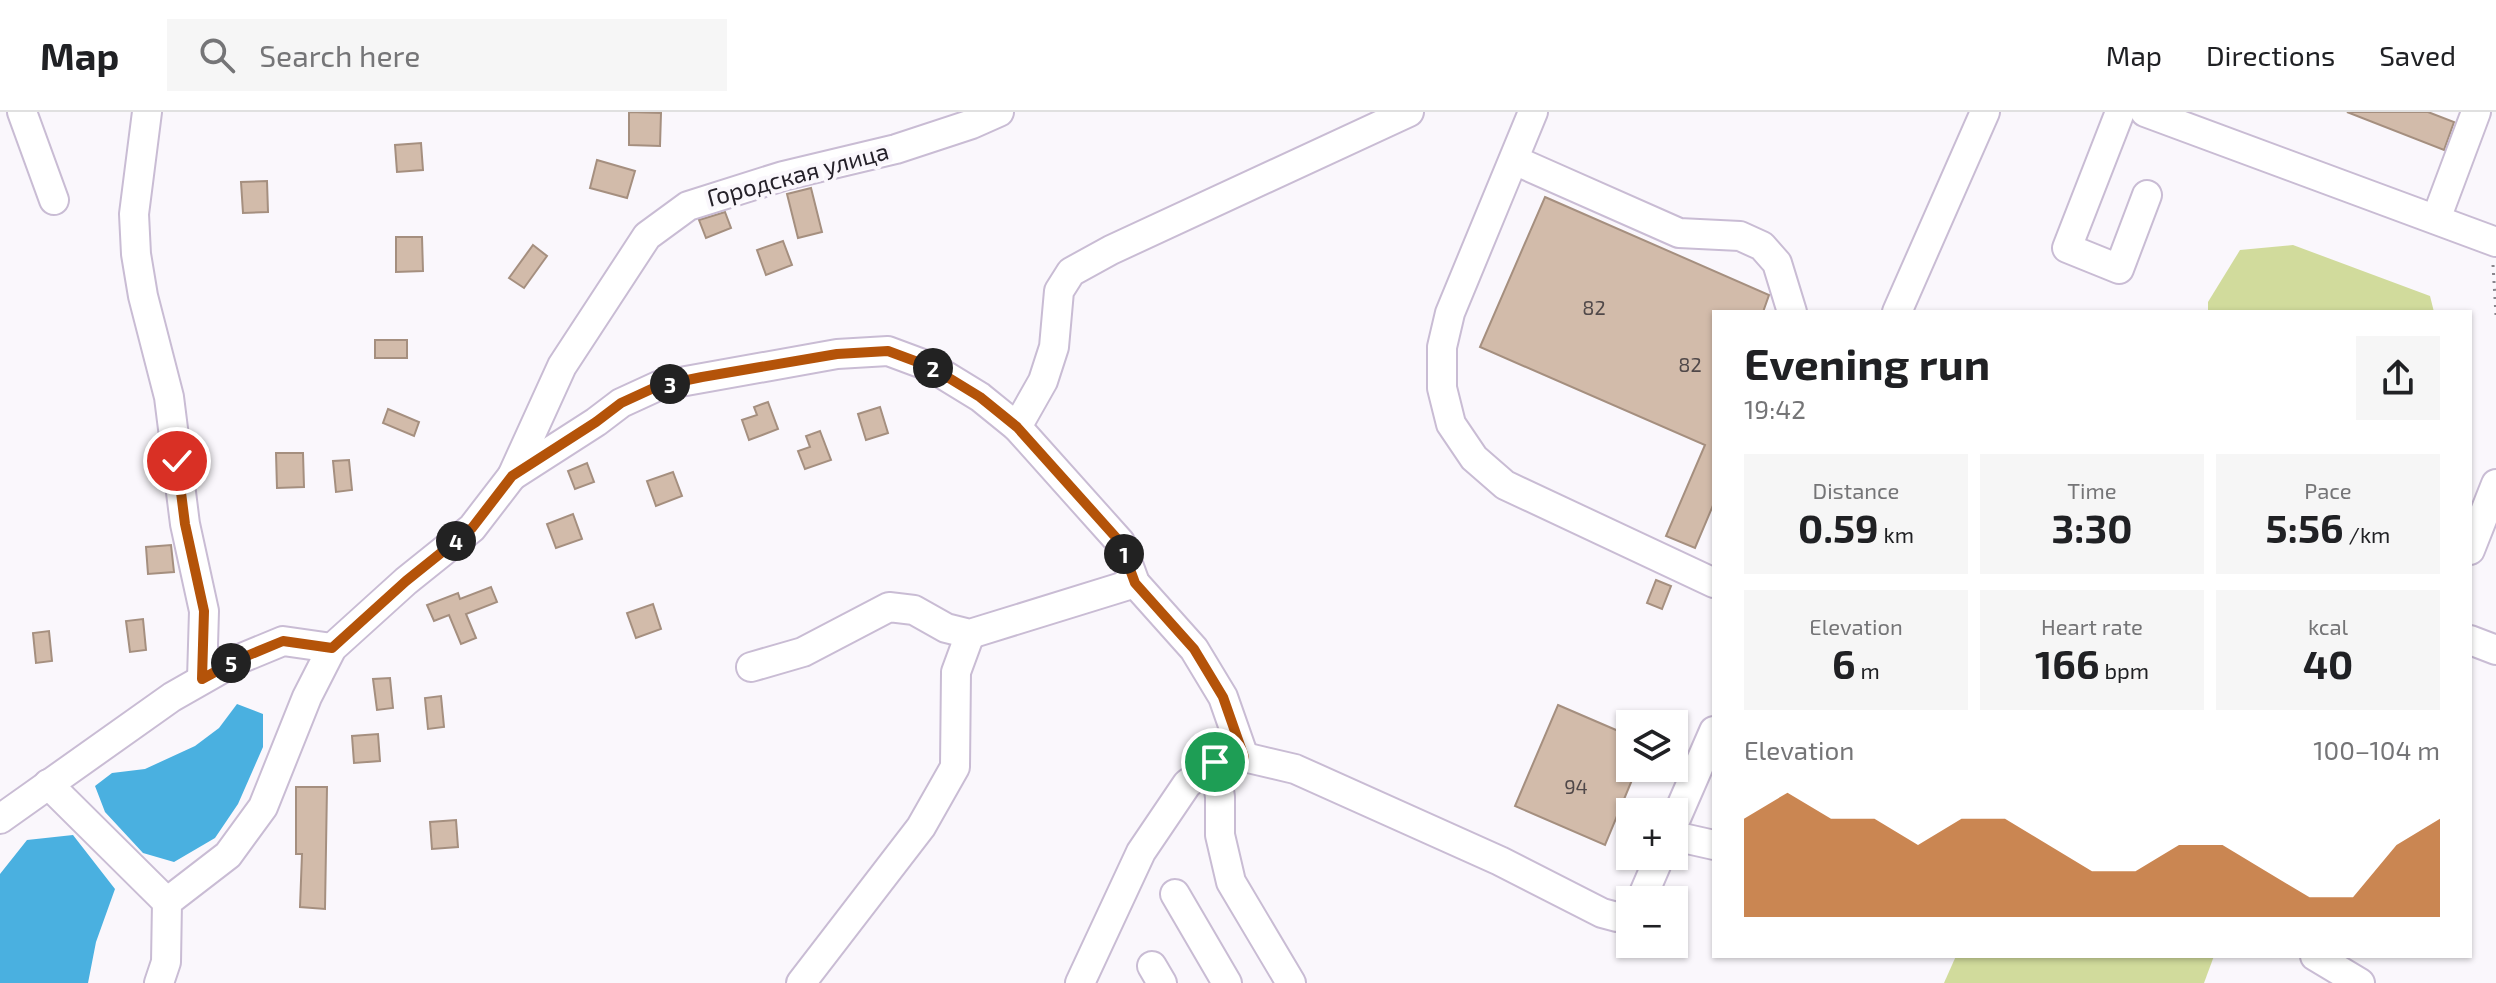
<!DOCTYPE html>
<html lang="en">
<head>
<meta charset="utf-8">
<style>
	:root { --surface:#fff; --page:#f6f6f6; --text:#202124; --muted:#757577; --line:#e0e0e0; --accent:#b45309 }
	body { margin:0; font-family:"Exo 2",sans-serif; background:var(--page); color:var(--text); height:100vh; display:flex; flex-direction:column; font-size:30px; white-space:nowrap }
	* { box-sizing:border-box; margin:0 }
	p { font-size:26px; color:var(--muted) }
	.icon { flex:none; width:44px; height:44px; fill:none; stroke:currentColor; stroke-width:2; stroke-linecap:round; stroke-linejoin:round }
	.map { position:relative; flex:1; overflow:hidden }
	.side { position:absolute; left:1712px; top:198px; width:760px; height:648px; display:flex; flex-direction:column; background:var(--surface); border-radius:0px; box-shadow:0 2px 6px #0004 }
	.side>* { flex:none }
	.tools { position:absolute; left:1616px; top:598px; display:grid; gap:16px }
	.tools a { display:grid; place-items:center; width:72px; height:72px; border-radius:0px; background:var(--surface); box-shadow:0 2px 6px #0004; font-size:40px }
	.pin { position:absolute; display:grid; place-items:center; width:68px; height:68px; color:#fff; margin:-34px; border:4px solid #fff; border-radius:50%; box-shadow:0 2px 8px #0007 }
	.km { position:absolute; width:40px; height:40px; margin:-20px; border-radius:50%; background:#222; color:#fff; font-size:22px; line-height:40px; text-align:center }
	.round { display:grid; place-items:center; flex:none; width:84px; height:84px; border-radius:0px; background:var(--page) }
	.headline { display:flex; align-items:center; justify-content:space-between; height:136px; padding:0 32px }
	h1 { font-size:44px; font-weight:700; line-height:60px }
	.stats { display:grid; grid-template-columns:repeat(3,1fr); gap:12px; height:136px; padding:8px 32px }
	.stats div { display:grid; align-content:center; border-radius:0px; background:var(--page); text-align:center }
	.stats b { font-size:40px; font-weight:700 }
	.stats small { font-size:22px; font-weight:400 }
	.stats p { font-size:22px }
	.chart { height:224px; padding:16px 32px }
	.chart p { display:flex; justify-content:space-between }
	.chart svg { width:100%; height:144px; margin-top:8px; fill:var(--accent); opacity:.7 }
	header { display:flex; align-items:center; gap:48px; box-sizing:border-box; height:112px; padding:0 40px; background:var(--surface); border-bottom:2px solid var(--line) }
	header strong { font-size:38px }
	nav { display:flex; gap:44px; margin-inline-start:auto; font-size:28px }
	.search { width:560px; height:72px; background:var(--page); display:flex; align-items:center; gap:20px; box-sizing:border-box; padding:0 28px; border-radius:0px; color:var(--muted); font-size:30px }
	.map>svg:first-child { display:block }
	.green { fill:#d1db9c }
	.water { fill:#4ab0e0 }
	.building { fill:#d2bbaa; stroke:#a58f7f; stroke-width:2 }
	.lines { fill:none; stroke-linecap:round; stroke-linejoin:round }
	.minor-casing { stroke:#c9bcd4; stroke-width:32 }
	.path { stroke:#89858c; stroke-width:3; stroke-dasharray:2 6; stroke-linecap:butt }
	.minor { stroke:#fff; stroke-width:28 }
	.route-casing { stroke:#fff; stroke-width:16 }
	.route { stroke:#b45309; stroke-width:10 }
	.labels { text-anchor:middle; stroke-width:8; stroke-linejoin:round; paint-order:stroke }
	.number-label { font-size:20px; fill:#504849 }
	.street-label { font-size:24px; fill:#252129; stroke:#faf7fc }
</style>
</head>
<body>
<header>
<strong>Map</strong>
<div class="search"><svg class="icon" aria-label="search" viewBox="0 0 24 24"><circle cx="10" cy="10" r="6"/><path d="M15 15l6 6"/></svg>Search here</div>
<nav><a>Map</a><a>Directions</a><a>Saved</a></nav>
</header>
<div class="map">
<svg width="2496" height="871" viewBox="0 0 2496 871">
	<rect width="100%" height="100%" fill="#faf7fc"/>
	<g class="green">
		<path d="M2293,133l137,51 4,16h-226v-10l32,-52z"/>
		<path d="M1956,844h258l-10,27h-260z"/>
	</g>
	<g class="water">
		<path d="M237,592l26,10v33l-25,57 -23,34 -41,24 -31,-9 -38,-41 -10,-26 17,-13 33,-4 50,-23 24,-18z"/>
		<path d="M73,723l42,54 -19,53 -8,41h-88v-109l27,-34z"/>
	</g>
	<g class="building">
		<path d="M629,0l32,1 -1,33 -31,-1z"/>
		<path d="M2347,0h81l26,10 -10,28z"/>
		<path d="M421,31l2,27 -26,2 -2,-27z"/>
		<path d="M597,48l38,11 -8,27 -37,-10z"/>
		<path d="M267,69l1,31 -25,1 -2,-31z"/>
		<path d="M811,76l11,44 -24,6 -11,-44z"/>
		<path d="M1545,85l224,98 -6,17h-49v191l-19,45 -29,-12 39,-91 -225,-98z"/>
		<path d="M725,100l6,16 -25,10 -7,-18z"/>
		<path d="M396,125h26l1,34 -27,1z"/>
		<path d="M783,129l9,24 -26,10 -9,-25z"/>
		<path d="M533,133l14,11 -23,32 -15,-10z"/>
		<rect x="375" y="228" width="32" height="18"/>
		<path d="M768,290l10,27 -29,11 -7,-20 15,-5 -3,-8z"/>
		<path d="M880,295l8,26 -22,7 -8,-26z"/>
		<path d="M388,297l31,13 -5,14 -31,-13z"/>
		<path d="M820,319l11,29 -26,9 -7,-18 12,-4 -4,-11z"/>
		<path d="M276,341h27l1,34 -27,1z"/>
		<path d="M349,348l3,30 -16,2 -3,-31z"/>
		<path d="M587,351l7,19 -19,7 -7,-18z"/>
		<path d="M673,360l9,24 -26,10 -9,-25z"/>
		<path d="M573,402l9,25 -26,9 -9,-24z"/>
		<path d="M171,433l3,27 -26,2 -2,-27z"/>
		<path d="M1656,468l15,6 -9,23 -15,-6z"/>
		<path d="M491,475l6,15 -31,12 10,24 -15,6 -12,-29 -15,6 -7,-16 31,-12 2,6z"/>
		<path d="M653,492l8,25 -25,9 -9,-25z"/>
		<path d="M143,507l3,31 -16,2 -4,-31z"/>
		<path d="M49,519l3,30 -16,2 -3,-30z"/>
		<path d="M390,566l3,30 -16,2 -4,-31z"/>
		<path d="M441,584l3,31 -16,2 -3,-31z"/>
		<path d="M1558,593l72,31v32h7l-32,77 -90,-39z"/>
		<path d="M378,622l2,27 -26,2 -2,-27z"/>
		<path d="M296,675h31l-2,122 -25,-2 2,-53h-6z"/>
		<path d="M456,708l2,27 -26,2 -2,-27z"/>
	</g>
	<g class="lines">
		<g class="minor-casing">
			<g id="minor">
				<path d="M22,0l32,88"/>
				<path d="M147,0l-13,102 2,40 7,42 26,101 16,127 19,87 -2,68"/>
				<path d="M1533,0l-83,201 -8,34v41l9,36 23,34 31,27 209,98"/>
				<path d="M2120,0l-53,136 52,21 28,-74"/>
				<path d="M2145,0l351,130"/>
				<path d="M1514,48l165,73 61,3 22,10 15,17 15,49"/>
				<path d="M2436,107l40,-107"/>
				<path d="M1897,200l88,-200"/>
				<path d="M1017,315l26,-46 11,-34 5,-56 12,-19 40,-22 298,-138"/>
				<path d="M512,364l84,-54 25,-19 37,-17 179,-32 51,-3 43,16 49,30 37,30 103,115 15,41 59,66 29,48 21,60"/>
				<path d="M2470,438l26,-66"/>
				<path d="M2470,528l26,10"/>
				<path d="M751,555l52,-15 86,-45 25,3 32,18 24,6 165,-51"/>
				<path d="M1215,650l5,35v38l11,47 60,101"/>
				<path d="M48,672l119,118"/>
				<path d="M0,707l172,-122 65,-37 46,-19 49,7"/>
				<path d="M1674,711l40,-92"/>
				<path d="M1674,724l40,9"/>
				<path d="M1175,782l52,89"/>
				<path d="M1641,788l19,-44"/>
				<path d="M2315,844l45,27"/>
				<path d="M1152,854l10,17"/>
				<path d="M159,871l7,-21 1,-60 61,-47 35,-48 44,-110 25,-49 74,-67 66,-53 40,-52 50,-110 85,-130 41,-30 95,-30 113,-27 76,-25 27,-12"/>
				<path d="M801,871l120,-156 34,-60 1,-95 14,-38"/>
				<path d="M1080,871l61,-131 46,-68 28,-22 13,-3 16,-2 51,12 205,92 102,52 15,4 13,-3"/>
			</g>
		</g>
		<path class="path" d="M2493,153l3,50"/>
		<use href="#minor" class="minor"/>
	</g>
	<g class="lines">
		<g class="route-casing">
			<path id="route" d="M177,349l8,63 19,87 -2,68 35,-19 46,-19 49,7 74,-67 66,-53 40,-52 84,-54 25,-19 37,-17 44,-9 135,-23 51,-3 43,16 49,30 37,30 103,115 15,41 59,66 29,48 21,60 -29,5"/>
		</g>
		<use href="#route" class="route"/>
	</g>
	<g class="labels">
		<g class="number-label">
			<text x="1594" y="203">82</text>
			<text x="1690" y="260">82</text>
			<text x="1576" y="682">94</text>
		</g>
		<g class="street-label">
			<text transform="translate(798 63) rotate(-15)" y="8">Городская улица</text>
		</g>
	</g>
</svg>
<div class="tools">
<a><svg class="icon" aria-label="layers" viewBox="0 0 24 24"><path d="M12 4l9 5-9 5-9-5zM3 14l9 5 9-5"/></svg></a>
<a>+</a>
<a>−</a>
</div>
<div class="pin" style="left:1215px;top:650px;background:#1e9e55"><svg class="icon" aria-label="arrive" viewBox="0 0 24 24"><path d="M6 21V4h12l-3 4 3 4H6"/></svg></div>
<div class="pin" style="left:177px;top:349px;background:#d93025"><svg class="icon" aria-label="check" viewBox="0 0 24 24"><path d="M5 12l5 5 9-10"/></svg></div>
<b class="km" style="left:1124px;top:442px">1</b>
<b class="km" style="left:933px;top:256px">2</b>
<b class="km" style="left:670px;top:272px">3</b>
<b class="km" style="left:456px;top:429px">4</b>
<b class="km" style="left:231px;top:551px">5</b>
<section class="side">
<div class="headline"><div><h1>Evening run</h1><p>19:42</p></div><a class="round"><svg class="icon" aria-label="share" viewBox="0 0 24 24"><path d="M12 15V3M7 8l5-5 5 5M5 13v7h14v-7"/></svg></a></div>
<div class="stats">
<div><p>Distance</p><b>0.59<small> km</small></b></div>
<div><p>Time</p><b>3:30</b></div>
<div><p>Pace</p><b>5:56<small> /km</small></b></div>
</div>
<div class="stats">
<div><p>Elevation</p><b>6<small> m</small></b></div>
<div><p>Heart rate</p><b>166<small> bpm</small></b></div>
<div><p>kcal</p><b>40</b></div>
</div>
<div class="chart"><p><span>Elevation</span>100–104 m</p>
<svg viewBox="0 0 160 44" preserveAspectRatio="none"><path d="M0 44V14L10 6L20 14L30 14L40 22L50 14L60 14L70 22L80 30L90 30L100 22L110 22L120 30L130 38L140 38L150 22L160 14V44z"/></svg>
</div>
</section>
</div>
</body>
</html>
